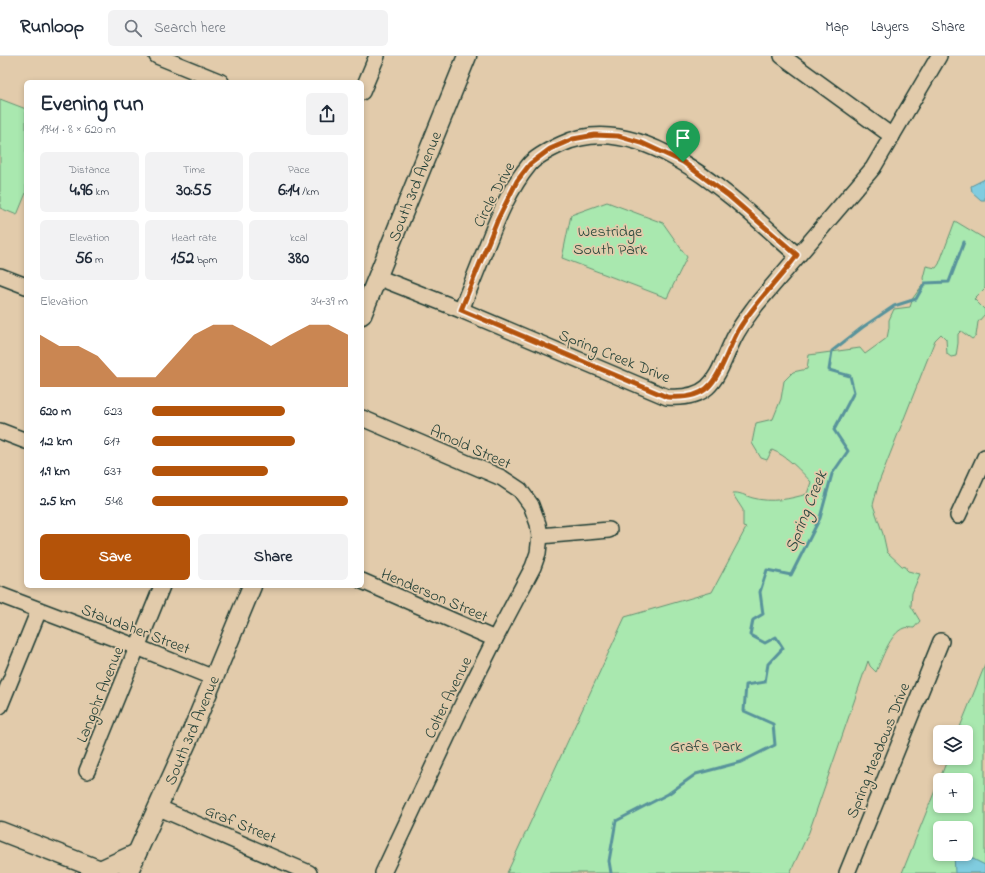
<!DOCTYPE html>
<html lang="en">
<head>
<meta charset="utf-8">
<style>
	:root { --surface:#fff; --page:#f2f2f3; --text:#1f2937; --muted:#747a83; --line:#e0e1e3; --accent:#b45309 }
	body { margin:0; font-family:"Indie Flower",sans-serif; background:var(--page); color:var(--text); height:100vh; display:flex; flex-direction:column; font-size:15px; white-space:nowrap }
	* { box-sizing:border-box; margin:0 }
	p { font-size:13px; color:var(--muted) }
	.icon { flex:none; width:22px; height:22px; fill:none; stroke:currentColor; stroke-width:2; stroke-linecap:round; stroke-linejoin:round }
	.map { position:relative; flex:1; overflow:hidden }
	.drawer { position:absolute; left:24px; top:24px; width:340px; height:508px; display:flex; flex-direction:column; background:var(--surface); border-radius:6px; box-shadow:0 2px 6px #0003 }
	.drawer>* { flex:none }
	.buttons { position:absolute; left:933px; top:669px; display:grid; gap:8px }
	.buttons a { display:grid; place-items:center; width:40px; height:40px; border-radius:6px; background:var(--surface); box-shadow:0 2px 6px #0003; font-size:20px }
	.pin { position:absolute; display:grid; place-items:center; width:34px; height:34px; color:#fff; margin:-41px -17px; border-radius:50% 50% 50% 0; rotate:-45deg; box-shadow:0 0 4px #0007 }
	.pin .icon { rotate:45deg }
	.round { display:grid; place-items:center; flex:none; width:42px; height:42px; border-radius:6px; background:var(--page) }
	.summary { display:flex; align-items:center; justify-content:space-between; height:68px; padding:0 16px }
	h1 { font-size:22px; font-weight:800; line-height:30px }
	.stats { display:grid; grid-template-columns:repeat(3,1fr); gap:6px; height:68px; padding:4px 16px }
	.stats div { display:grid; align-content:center; border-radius:6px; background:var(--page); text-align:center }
	.stats b { font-size:17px; font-weight:800 }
	.stats small { font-size:11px; font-weight:400 }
	.stats p { font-size:11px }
	.chart { height:112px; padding:8px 16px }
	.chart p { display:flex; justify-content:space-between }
	.chart svg { width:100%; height:72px; margin-top:4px; fill:var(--accent); opacity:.7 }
	.action { display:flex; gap:8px; margin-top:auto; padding:8px 16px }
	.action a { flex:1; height:46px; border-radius:6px; background:var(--accent); color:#fff; font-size:16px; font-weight:800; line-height:46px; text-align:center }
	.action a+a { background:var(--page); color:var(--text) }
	ul { padding:0 16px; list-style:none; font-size:13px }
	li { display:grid; grid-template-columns:64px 48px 1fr; align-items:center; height:30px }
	li i { height:10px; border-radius:5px; background:var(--accent) }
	header { display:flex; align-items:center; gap:24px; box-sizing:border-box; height:56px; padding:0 20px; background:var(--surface); border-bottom:1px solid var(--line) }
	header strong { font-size:19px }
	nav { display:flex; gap:22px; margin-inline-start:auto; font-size:14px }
	.search { width:280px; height:36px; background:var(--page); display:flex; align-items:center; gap:10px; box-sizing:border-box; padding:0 14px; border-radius:6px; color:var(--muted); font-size:15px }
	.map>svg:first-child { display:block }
	.green { fill:#a9e8af; stroke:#649272; fill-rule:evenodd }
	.water { fill:#80ccdf; stroke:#59939b }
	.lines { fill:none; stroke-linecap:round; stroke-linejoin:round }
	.stream { stroke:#59939b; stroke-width:3 }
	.minor-casing { stroke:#1f3d34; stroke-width:18 }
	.major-casing { stroke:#1f3d34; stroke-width:21 }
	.minor { stroke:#e2cbab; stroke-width:15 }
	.major { stroke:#e2cbab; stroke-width:18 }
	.route-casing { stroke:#fff; stroke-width:8 }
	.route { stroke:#b45309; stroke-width:5 }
	.labels { text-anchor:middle; stroke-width:3.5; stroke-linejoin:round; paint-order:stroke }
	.street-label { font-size:16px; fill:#1f3d34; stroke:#e2cbab }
	.park-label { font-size:16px; fill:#26463a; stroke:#e2cbab }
	.water-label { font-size:17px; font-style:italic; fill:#24443d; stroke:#e2cbab }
</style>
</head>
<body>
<header>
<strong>Runloop</strong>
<div class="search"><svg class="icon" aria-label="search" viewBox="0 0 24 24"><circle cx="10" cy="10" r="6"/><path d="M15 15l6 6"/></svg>Search here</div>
<nav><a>Map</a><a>Layers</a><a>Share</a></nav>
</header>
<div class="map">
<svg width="985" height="817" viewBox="0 0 985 817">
	<rect width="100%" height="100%" fill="#e2cbab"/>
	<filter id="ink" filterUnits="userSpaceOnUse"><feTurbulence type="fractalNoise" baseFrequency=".025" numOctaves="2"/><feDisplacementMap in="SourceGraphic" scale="8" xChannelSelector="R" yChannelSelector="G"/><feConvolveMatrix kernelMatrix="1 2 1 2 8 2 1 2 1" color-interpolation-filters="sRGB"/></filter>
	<g filter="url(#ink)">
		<g class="green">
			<path d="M0,43l26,10v84l-9,22 -17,-7z"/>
			<path d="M607,146l56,21 24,34 -20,41 -105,-40 9,-43z"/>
			<path d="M955,165l30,18v49l-11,11 11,11v4l-7,8 -2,14 -4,3 -11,-8 -3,3v9l-2,13 -5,1 -4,-3 -1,-15 -5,-5 -6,6 -56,142 -6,23 10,29 4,18 15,14 4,1v2l2,2 12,3 -8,19 -1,13 9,15 -6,7c-3,0 -8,-1 -10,0 -14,5 -22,31 -28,44l-6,-6 -2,-5 -59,171 -19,41h-283l118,-256 87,-25 34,-64 -3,-1v-17l-11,-17c8,-1 13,3 21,5 18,5 37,1 54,-4l4,-12c-11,-12 -24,-26 -39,-32l-5,10 -6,-2 -9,-15 4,-20 17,-4 8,-20 3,-18 9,-9 14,-3 2,-14 51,-7 5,6 22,-16 2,-10v-8l5,-11 16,-2 3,-9 11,-15 -1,-5 3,-12 10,2 3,-4z"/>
			<path d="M985,609v208h-83l46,-115h18v-26h-8zM940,724h26v26h-26zM940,772h26v26h-26z"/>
		</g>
		<g class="water">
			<path d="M985,123v21h-4l-9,-8 -1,-6z"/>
			<path d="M966,791l7,12 12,6v8h-30l-1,-19h12z"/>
		</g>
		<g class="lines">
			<path class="stream" d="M611,817l-2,-12 7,-40 52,-27 28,-20 45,-12 34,-17 -2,-21 -29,-13 2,-26 19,-3 3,-18 15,-16 -7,-11 -11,6 -15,-8 3,-15 10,-6 -3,-22 7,-22 24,5 29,-57 12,-44 16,-23 -14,-21 20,-38 -4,-16 -21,-6 3,-19 31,-24 31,-21 22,-7 9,-16 24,-1 15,-40"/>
			<g class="minor-casing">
				<g id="minor">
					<path d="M157,0l64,26"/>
					<path d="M782,0l110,80"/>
					<path d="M362,36l15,-36"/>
					<path d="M0,220l26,10"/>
					<path d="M377,221l84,33 206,87c48,3 49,-22 67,-59 6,-12 14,-22 22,-33l117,-137 66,-112"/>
					<path d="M461,254c9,-22 17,-43 26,-65 11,-28 23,-57 42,-80 7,-9 22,-16 33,-21 83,-38 179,62 235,111"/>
					<path d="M362,362l140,60 18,12 11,15 7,19 2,12 -2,17 -5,14 -38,72 -31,62 -81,172"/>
					<path d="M0,375l26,10"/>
					<path d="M958,460l27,-59"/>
					<path d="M540,480l69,-6"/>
					<path d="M362,525l133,58"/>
					<path d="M0,539l137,52 77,31"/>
					<path d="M0,650l39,-96"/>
					<path d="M87,715l75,-185"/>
					<path d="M157,751l152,66"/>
					<path d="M847,817l94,-232"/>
				</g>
			</g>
			<g class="major-casing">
				<g id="major">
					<path d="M362,259l105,-259"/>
					<path d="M0,775l108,42"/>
					<path d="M100,814l37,-17"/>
					<path d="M128,817l61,-135 63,-152"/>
				</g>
			</g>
			<use href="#minor" class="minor"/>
			<use href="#major" class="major"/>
		</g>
	</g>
	<g class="lines" filter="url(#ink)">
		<g class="route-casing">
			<path id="route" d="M595,79l23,1 24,7 41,19 46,34 68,59c-18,25 -42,47 -58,74 -10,17 -18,47 -32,59 -11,10 -27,10 -40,9l-206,-87 36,-89 20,-40 13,-17 20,-15 23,-10z"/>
		</g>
		<use href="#route" class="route"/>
	</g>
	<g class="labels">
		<g class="street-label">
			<text transform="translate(414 130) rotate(-68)" y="6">South 3rd Avenue</text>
			<text transform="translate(493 138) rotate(-62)" y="6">Circle Drive</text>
			<text transform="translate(615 299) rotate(22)" y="6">Spring Creek Drive</text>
			<text transform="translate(471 390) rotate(24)" y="6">Arnold Street</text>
			<text transform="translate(435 538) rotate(23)" y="6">Henderson Street</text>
			<text transform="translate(136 572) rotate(21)" y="6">Staudaher Street</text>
			<text transform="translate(99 638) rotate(-68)" y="6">Langohr Avenue</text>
			<text transform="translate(447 641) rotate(-64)" y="6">Colter Avenue</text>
			<text transform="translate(191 674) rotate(-67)" y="6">South 3rd Avenue</text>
			<text transform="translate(877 694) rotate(-68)" y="6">Spring Meadows Drive</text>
			<text transform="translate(241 767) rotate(23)" y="6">Graf Street</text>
		</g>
		<g class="park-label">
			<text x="610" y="180">Westridge<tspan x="610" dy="18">South Park</tspan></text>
			<text x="706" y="695">Grafs Park</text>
		</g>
		<g class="water-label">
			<text transform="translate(805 455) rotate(-68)" y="6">Spring Creek</text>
		</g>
	</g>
</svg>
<div class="buttons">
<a><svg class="icon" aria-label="layers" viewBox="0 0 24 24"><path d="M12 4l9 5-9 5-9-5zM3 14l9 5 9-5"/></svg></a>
<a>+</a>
<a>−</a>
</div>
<div class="pin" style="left:683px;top:106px;background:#1e9e55"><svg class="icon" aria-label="arrive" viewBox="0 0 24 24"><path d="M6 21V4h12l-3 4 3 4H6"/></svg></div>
<section class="drawer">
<div class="summary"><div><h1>Evening run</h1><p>19:41 · 8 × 620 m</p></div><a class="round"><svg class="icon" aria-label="share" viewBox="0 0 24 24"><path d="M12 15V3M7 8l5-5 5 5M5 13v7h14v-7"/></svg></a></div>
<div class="stats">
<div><p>Distance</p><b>4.96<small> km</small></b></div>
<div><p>Time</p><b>30:55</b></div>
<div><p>Pace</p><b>6:14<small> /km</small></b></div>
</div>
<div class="stats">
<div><p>Elevation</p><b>56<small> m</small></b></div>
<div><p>Heart rate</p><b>152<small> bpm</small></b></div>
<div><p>kcal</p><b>380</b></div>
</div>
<div class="chart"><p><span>Elevation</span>34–39 m</p>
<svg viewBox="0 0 160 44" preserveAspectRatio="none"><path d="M0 44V12L10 19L20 19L30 25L40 38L50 38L60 38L70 25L80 12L90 6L100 6L110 12L120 19L130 12L140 6L150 6L160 12V44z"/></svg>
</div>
<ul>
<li><b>620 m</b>6:23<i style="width:68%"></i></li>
<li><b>1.2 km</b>6:17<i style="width:73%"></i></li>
<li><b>1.9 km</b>6:37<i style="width:59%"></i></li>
<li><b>2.5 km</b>5:48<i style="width:100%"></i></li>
</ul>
<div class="action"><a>Save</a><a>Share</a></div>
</section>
</div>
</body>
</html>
